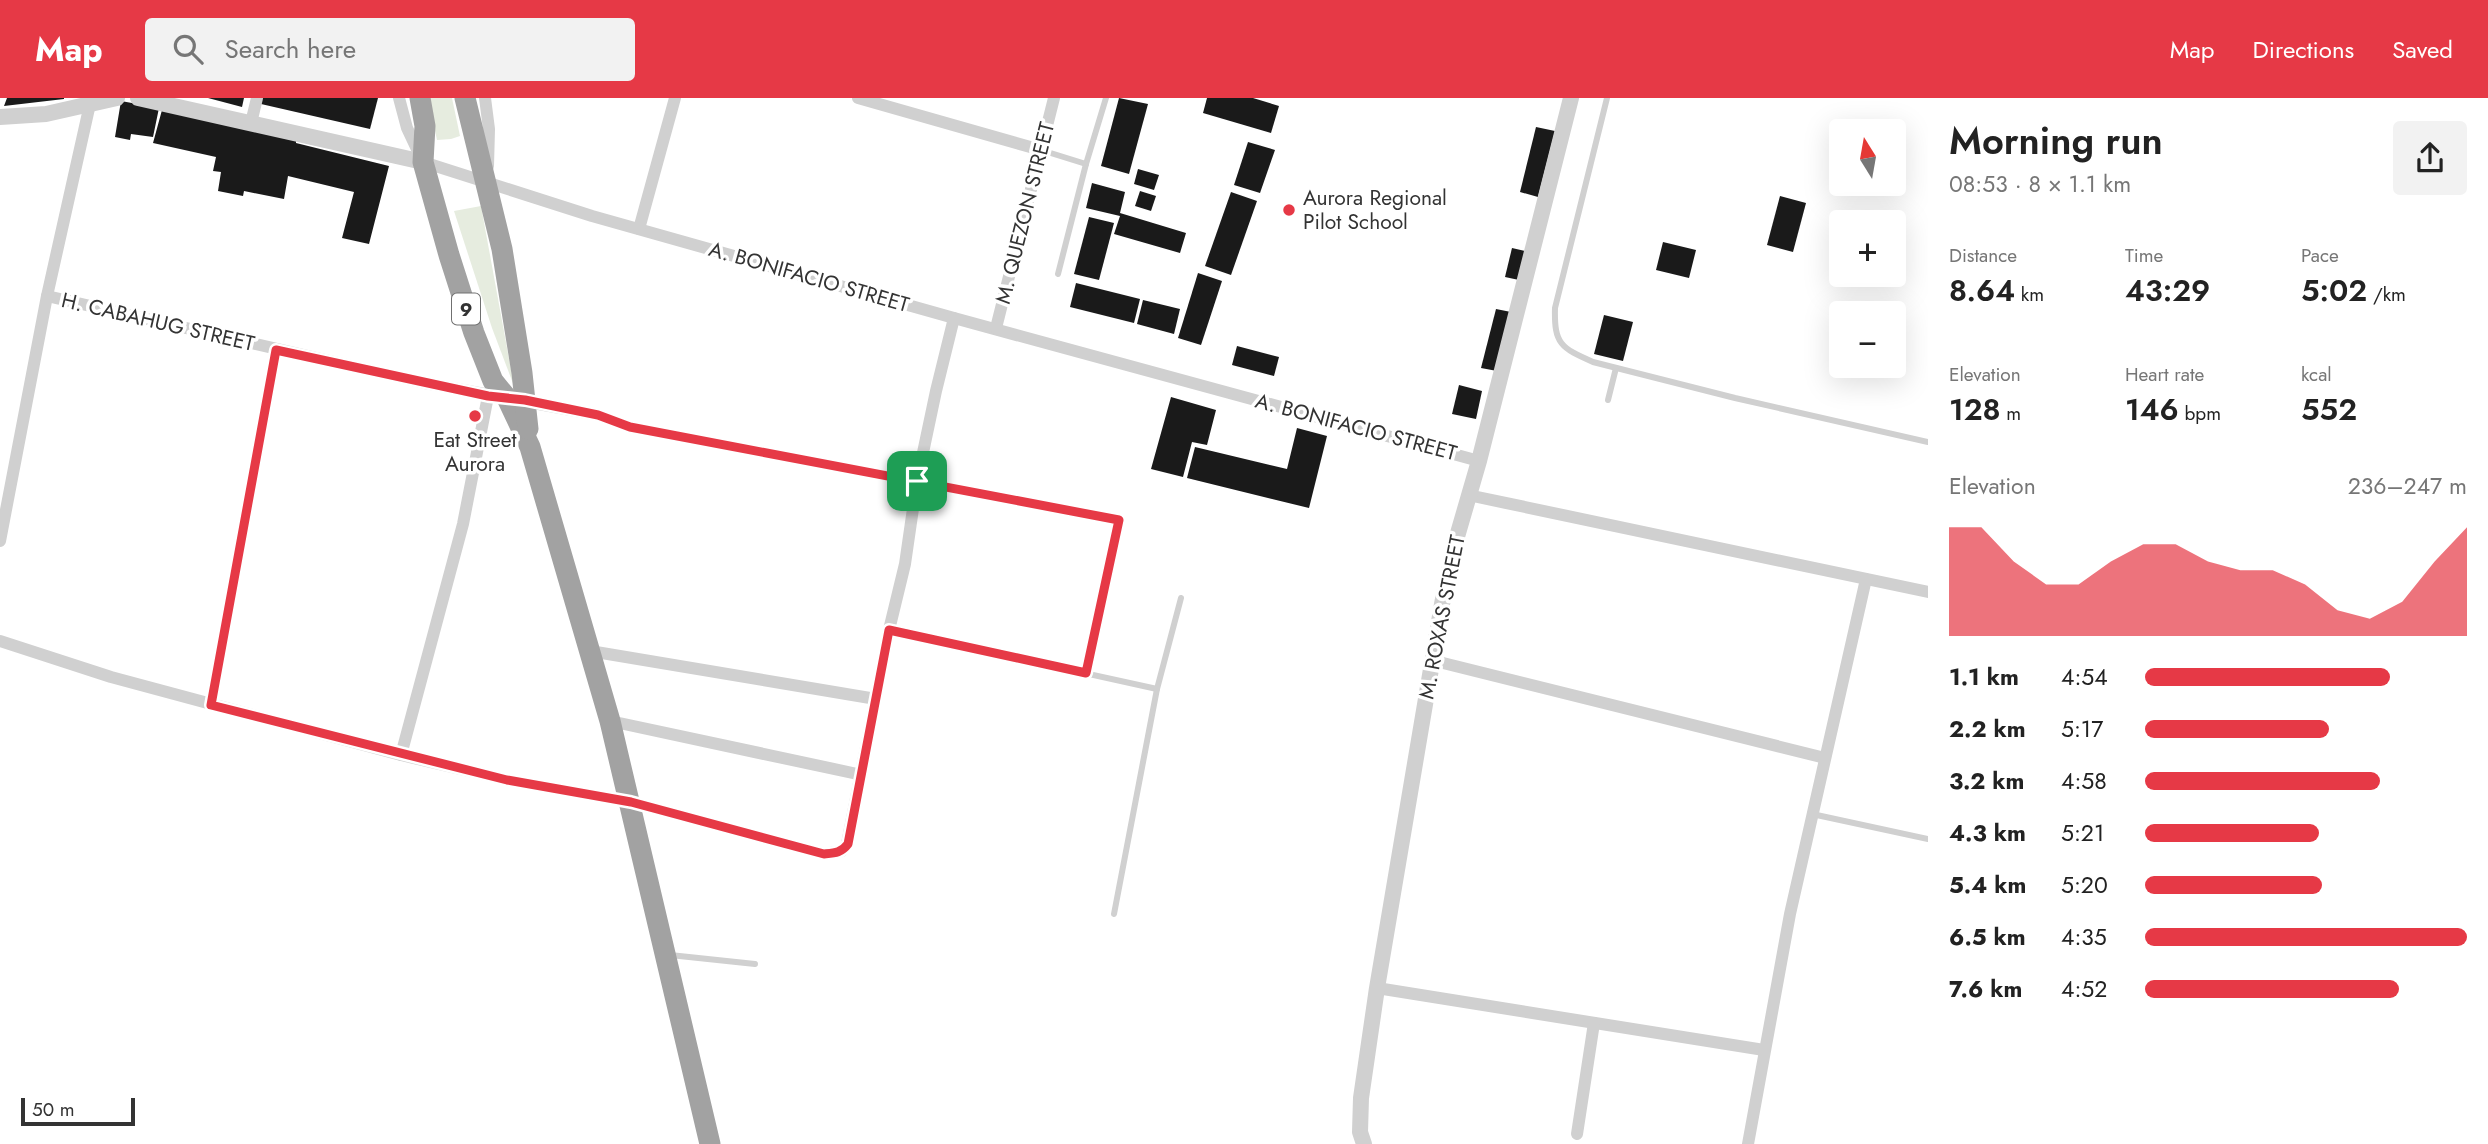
<!DOCTYPE html>
<html lang="en">
<head>
<meta charset="utf-8">
<style>
	:root { --surface:#fff; --page:#f2f2f2; --text:#222; --muted:#767676; --accent:#e63946 }
	body { margin:0; font-family:Jost,sans-serif; background:var(--page); color:var(--text); height:100vh; display:flex; flex-direction:column; font-size:26px; white-space:nowrap }
	* { box-sizing:border-box; margin:0 }
	p { font-size:23px; color:var(--muted) }
	.icon { flex:none; width:38px; height:38px; fill:none; stroke:currentColor; stroke-width:2; stroke-linecap:round; stroke-linejoin:round }
	.map { position:relative; flex:1; overflow:hidden }
	.drawer { display:flex; flex-direction:column; background:var(--surface); width:560px }
	.drawer>* { flex:none }
	.needle { width:46px; rotate:349deg }
	.controls { position:absolute; left:1829px; top:21px; display:grid; gap:14px }
	.controls a { display:grid; place-items:center; width:77px; height:77px; border-radius:7px; background:var(--surface); box-shadow:0 7px 28px #0002; font-size:35px }
	.scale { position:absolute; left:21px; bottom:18px; width:114px; box-sizing:border-box; padding-left:7px; border:4px solid #333; border-top:0; font-size:19px; line-height:24px; white-space:nowrap; color:#333; -webkit-text-stroke:5px #fff; paint-order:stroke }
	.pin { position:absolute; display:grid; place-items:center; width:60px; height:60px; color:#fff; margin:-30px; border-radius:14px; box-shadow:0 4px 10px #0006 }
	.round { display:grid; place-items:center; flex:none; width:74px; height:74px; border-radius:7px; background:var(--page) }
	.head { display:flex; align-items:center; justify-content:space-between; height:119px; padding:0 21px }
	h1 { font-size:38px; font-weight:600; line-height:52px }
	.metrics { display:grid; grid-template-columns:repeat(3,1fr); gap:10px; height:119px; padding:7px 21px }
	.metrics div { display:grid; align-content:center }
	.metrics b { font-size:30px; font-weight:600 }
	.metrics small { font-size:19px; font-weight:400 }
	.metrics p { font-size:19px }
	.chart { height:196px; padding:14px 21px }
	.chart p { display:flex; justify-content:space-between }
	.chart svg { width:100%; height:126px; margin-top:7px; fill:var(--accent); opacity:.7 }
	ul { padding:0 21px; list-style:none; font-size:23px }
	li { display:grid; grid-template-columns:112px 84px 1fr; align-items:center; height:52px }
	li i { height:18px; border-radius:9px; background:var(--accent) }
	header { display:flex; align-items:center; gap:42px; box-sizing:border-box; height:98px; padding:0 35px; background:var(--accent); color:#fff }
	header strong { font-size:33px }
	nav { display:flex; gap:38px; margin-inline-start:auto; font-size:24px }
	.search { width:490px; height:63px; background:var(--page); display:flex; align-items:center; gap:18px; box-sizing:border-box; padding:0 24px; border-radius:7px; color:var(--muted); font-size:26px }
	main { display:flex; flex:1; min-height:0 }
	.map>svg:first-child { display:block }
	.green { fill:#e6ecdf }
	.building { fill:#1a1a1a }
	.lines { fill:none; stroke-linecap:round; stroke-linejoin:round }
	.path { stroke:#cdcdcd; stroke-width:2.5; stroke-dasharray:3.5 3.5; stroke-linecap:butt }
	.service { stroke:#d0d0d0; stroke-width:6 }
	.minor { stroke:#d0d0d0; stroke-width:12 }
	.tertiary { stroke:#d0d0d0; stroke-width:16 }
	.trunk { stroke:#a2a2a2; stroke-width:21 }
	.route-casing { stroke:#fff; stroke-width:14 }
	.route { stroke:#e63946; stroke-width:9 }
	.poi-dot { fill:#e63946; stroke:#fff; stroke-width:2.5 }
	.labels { text-anchor:middle; stroke-width:7; stroke-linejoin:round; paint-order:stroke }
	.shield { fill:#fff; stroke:#707070; stroke-width:2 }
	.shield-label { font-size:19px; font-weight:bold; fill:#333 }
	.poi-label { font-size:21px; fill:#333; stroke:#fff; text-anchor:start }
	.street-label { font-size:21px; fill:#333; stroke:#fff }
</style>
</head>
<body>
<header>
<strong>Map</strong>
<div class="search"><svg class="icon" aria-label="search" viewBox="0 0 24 24"><circle cx="10" cy="10" r="6"/><path d="M15 15l6 6"/></svg>Search here</div>
<nav><a>Map</a><a>Directions</a><a>Saved</a></nav>
</header>
<main>
<div class="map">
<svg width="1928" height="1046" viewBox="0 0 1928 1046">
	<rect width="100%" height="100%" fill="#fff"/>
	<g class="green">
		<path d="M428,0h24l8,38 -9,3 -14,1z"/>
		<path d="M481,108l33,180 -22,-58 -38,-117z"/>
	</g>
	<g class="building">
		<path d="M7,0h57v1l-60,7z"/>
		<path d="M208,0h36l-2,9z"/>
		<path d="M262,0h116l-8,31 -109,-25z"/>
		<path d="M1119,0l29,6 -19,70 -28,-8z"/>
		<path d="M1207,0h46l26,8 -8,27 -68,-20z"/>
		<path d="M121,3l38,7 -6,29 -22,-3 -1,6 -15,-3z"/>
		<path d="M162,12l134,30v3l93,23 -20,78 -27,-6 12,-46 -66,-16 -4,23 -40,-8 -1,5 -25,-5 3,-19 -8,-1 3,-14 -63,-14z"/>
		<path d="M1536,29l19,4 -17,66 -18,-5z"/>
		<path d="M1248,44l27,8 -15,43 -26,-8z"/>
		<path d="M1138,71l21,6 -5,15 -20,-6z"/>
		<path d="M1092,85l33,9 -5,21 66,20 -6,20 -66,-19 6,-18 -34,-8z"/>
		<path d="M1140,93l16,5 -5,15 -16,-5z"/>
		<path d="M1231,94l26,9 -26,74 -26,-9z"/>
		<path d="M1780,98l26,7 -13,49 -26,-7z"/>
		<path d="M1089,119l25,6 -15,57 -25,-6z"/>
		<path d="M1663,144l33,8 -7,28 -33,-8z"/>
		<path d="M1512,150l13,3 -6,29 -14,-3z"/>
		<path d="M1198,175l24,8 -21,64 -23,-7z"/>
		<path d="M1076,185l64,16 -6,24 -64,-16z"/>
		<path d="M1143,202l37,9 -6,25 -37,-10z"/>
		<path d="M1496,211l15,3 -14,59 -16,-3z"/>
		<path d="M1604,217l29,7 -10,39 -29,-7z"/>
		<path d="M1237,248l42,11 -5,19 -42,-11z"/>
		<path d="M1459,287l23,6 -6,28 -24,-5z"/>
		<path d="M1171,299l45,13 -9,35 -15,-3 -9,35 -32,-8z"/>
		<path d="M1297,330l30,8 -18,72 -122,-30 8,-31 92,22z"/>
	</g>
	<g class="lines">
		<path class="path" d="M611,322l19,7 273,51"/>
		<g class="service">
			<path d="M1607,0l-52,210c-1,36 6,40 38,54l142,36 193,44"/>
			<path d="M1041,52l45,14"/>
			<path d="M1058,176l28,-110 20,-66"/>
			<path d="M1608,302l8,-32"/>
			<path d="M917,383l202,39 -33,153"/>
			<path d="M889,532l268,59"/>
			<path d="M1812,716l116,25"/>
			<path d="M1114,816l43,-225 24,-91"/>
			<path d="M670,857l85,9"/>
		</g>
		<g class="minor">
			<path d="M399,0l8,30 16,34 169,54 362,102 525,143"/>
			<path d="M485,0l4,31 -1,37"/>
			<path d="M858,0l183,52"/>
			<path d="M251,25l6,-25"/>
			<path d="M639,131l36,-131"/>
			<path d="M47,198l378,87 173,32"/>
			<path d="M996,230l58,-230"/>
			<path d="M1468,397l460,97"/>
			<path d="M0,443l47,-245 43,-192"/>
			<path d="M0,543l111,36 290,78 106,25 124,22 193,52 18,-3 5,-7 42,-214 16,-66 12,-83 19,-90 18,-73"/>
			<path d="M590,553l286,48"/>
			<path d="M1431,562l394,98"/>
			<path d="M211,607l65,-355"/>
			<path d="M610,623l252,54"/>
			<path d="M401,657l62,-231 25,-128"/>
			<path d="M1377,890l387,62"/>
			<path d="M1577,1036l17,-111"/>
			<path d="M1748,1046l42,-230 76,-335"/>
		</g>
		<g class="tertiary">
			<path d="M138,0l285,64"/>
			<path d="M0,19l46,-3 71,-16"/>
			<path d="M1364,1046l-4,-12 1,-34 16,-110 65,-384 12,-57 25,-86 92,-363"/>
		</g>
		<g class="trunk">
			<path d="M420,0l5,28 -2,36 26,93 25,78 19,48 14,17 23,49 80,274 100,423"/>
			<path d="M465,0l37,151 20,124 6,56"/>
		</g>
	</g>
	<g class="lines">
		<g class="route-casing">
			<path id="route" d="M276,252l212,46 37,4 73,15 32,12 489,93 -33,153 -197,-43 -41,214c-7,9 -13,9 -24,10l-193,-52 -124,-22 -296,-75z"/>
		</g>
		<use href="#route" class="route"/>
	</g>
	<g class="poi-dot">
		<circle cx="1289" cy="112" r="7"/>
		<circle cx="475" cy="318" r="7"/>
	</g>
	<g class="labels">
		<rect class="shield" x="452" y="195.5" width="28" height="31" rx="5"/>
		<g class="shield-label">
			<text x="466" y="218">9</text>
		</g>
		<g class="poi-label">
			<text x="1303" y="107">Aurora Regional<tspan x="1303" dy="24">Pilot School</tspan></text>
			<text x="475" y="349" text-anchor="middle">Eat Street<tspan x="475" dy="24">Aurora</tspan></text>
		</g>
		<g class="street-label">
			<text transform="translate(1025 115) rotate(-76)" y="7">M. QUEZON STREET</text>
			<text transform="translate(809 179) rotate(16)" y="7">A. BONIFACIO STREET</text>
			<text transform="translate(158 224) rotate(13)" y="7">H. CABAHUG STREET</text>
			<text transform="translate(1356 329) rotate(15)" y="7">A. BONIFACIO STREET</text>
			<text transform="translate(1442 519) rotate(-79)" y="7">M. ROXAS STREET</text>
		</g>
	</g>
</svg>
<div class="controls">
<a><svg class="needle" viewBox="-14 -14 28 28"><path d="M0-13l5 13h-10z" fill="#e53935"/><path d="M0 13l5-13h-10z" fill="#767676"/></svg></a>
<a>+</a>
<a>−</a>
</div>
<div class="scale">50 m</div>
<div class="pin" style="left:917px;top:383px;background:#1e9e55"><svg class="icon" aria-label="arrive" viewBox="0 0 24 24"><path d="M6 21V4h12l-3 4 3 4H6"/></svg></div>
</div>
<section class="drawer">
<div class="head"><div><h1>Morning run</h1><p>08:53 · 8 × 1.1 km</p></div><a class="round"><svg class="icon" aria-label="share" viewBox="0 0 24 24"><path d="M12 15V3M7 8l5-5 5 5M5 13v7h14v-7"/></svg></a></div>
<div class="metrics">
<div><p>Distance</p><b>8.64<small> km</small></b></div>
<div><p>Time</p><b>43:29</b></div>
<div><p>Pace</p><b>5:02<small> /km</small></b></div>
</div>
<div class="metrics">
<div><p>Elevation</p><b>128<small> m</small></b></div>
<div><p>Heart rate</p><b>146<small> bpm</small></b></div>
<div><p>kcal</p><b>552</b></div>
</div>
<div class="chart"><p><span>Elevation</span>236–247 m</p>
<svg viewBox="0 0 160 44" preserveAspectRatio="none"><path d="M0 44V6L10 6L20 18L30 26L40 26L50 18L60 12L70 12L80 18L90 21L100 21L110 26L120 35L130 38L140 32L150 18L160 6V44z"/></svg>
</div>
<ul>
<li><b>1.1 km</b>4:54<i style="width:76%"></i></li>
<li><b>2.2 km</b>5:17<i style="width:57%"></i></li>
<li><b>3.2 km</b>4:58<i style="width:73%"></i></li>
<li><b>4.3 km</b>5:21<i style="width:54%"></i></li>
<li><b>5.4 km</b>5:20<i style="width:55%"></i></li>
<li><b>6.5 km</b>4:35<i style="width:100%"></i></li>
<li><b>7.6 km</b>4:52<i style="width:79%"></i></li>
</ul>
</section>
</main>
</body>
</html>
